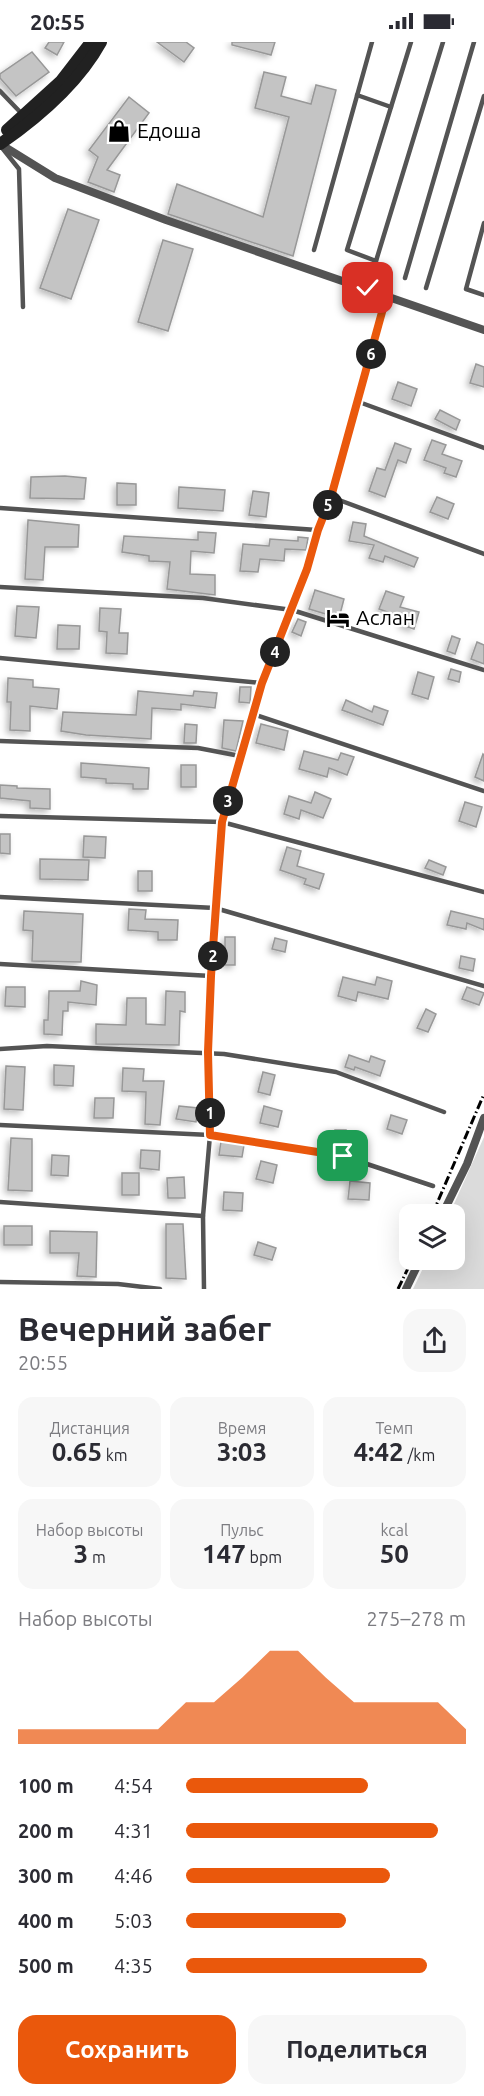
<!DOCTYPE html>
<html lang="ru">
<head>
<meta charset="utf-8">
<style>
	:root { --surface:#fff; --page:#f7f7f7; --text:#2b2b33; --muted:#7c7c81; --accent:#ea580c }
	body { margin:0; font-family:Ubuntu,sans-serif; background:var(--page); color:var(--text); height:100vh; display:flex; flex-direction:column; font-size:22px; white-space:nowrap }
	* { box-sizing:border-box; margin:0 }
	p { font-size:20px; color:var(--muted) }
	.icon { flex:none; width:33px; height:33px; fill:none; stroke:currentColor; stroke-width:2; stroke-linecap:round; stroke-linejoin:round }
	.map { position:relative; height:1247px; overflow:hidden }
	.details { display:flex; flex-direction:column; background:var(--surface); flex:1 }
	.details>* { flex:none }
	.fabs { position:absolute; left:399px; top:1162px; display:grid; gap:12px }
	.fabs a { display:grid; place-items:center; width:66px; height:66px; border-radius:12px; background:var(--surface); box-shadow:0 6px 24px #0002; font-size:30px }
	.pin { position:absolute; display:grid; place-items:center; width:51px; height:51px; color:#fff; margin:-26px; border-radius:12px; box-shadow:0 3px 9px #0006 }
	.km { position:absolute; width:30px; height:30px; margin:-15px; border-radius:50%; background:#222; color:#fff; font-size:16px; line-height:30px; text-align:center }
	.round { display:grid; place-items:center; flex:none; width:63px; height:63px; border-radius:18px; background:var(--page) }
	.summary { display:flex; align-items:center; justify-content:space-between; height:102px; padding:0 18px }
	h1 { font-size:33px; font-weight:600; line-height:45px }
	.stats { display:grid; grid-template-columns:repeat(3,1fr); gap:9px; height:102px; padding:6px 18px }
	.stats div { display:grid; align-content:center; border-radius:15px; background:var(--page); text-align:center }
	.stats b { font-size:26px; font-weight:600 }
	.stats small { font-size:16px; font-weight:400 }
	.stats p { font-size:16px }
	.chart { height:168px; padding:12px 18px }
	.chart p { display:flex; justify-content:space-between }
	.chart svg { width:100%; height:108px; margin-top:6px; fill:var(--accent); opacity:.7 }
	.cta { display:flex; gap:12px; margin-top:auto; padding:12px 18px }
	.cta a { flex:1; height:69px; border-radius:18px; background:var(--accent); color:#fff; font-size:24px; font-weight:600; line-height:69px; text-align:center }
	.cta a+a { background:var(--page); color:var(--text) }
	ul { padding:0 18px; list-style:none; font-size:20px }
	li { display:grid; grid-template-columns:96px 72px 1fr; align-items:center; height:45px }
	li i { height:15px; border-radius:8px; background:var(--accent) }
	.status { display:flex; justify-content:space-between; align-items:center; height:42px; padding:0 30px; background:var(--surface); direction:ltr }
	.status svg { height:16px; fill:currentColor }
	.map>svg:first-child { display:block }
	.green { fill:#dbdbdb }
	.building { fill:#c4c4c4; stroke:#989898; stroke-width:1.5; filter:url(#shadow) }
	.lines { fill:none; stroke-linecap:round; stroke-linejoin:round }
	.lane { stroke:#545454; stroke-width:4.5 }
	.street { stroke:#545454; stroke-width:8 }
	.secondary { stroke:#212121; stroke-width:12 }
	.rail { stroke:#000; stroke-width:3; stroke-dasharray:9 3 1.5 3; stroke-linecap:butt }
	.route-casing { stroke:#fff; stroke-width:12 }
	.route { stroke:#ea580c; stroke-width:8 }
	.labels { text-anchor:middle; stroke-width:4.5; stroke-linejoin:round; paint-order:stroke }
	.poi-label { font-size:21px; fill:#000; stroke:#fff; text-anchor:start }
</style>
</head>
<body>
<div class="status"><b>20:55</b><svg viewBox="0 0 49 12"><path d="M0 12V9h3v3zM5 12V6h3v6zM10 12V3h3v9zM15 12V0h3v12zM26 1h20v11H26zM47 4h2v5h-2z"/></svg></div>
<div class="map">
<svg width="484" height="1247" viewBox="0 0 484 1247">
	<defs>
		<filter id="shadow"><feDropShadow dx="-3" dy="3" stdDeviation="3" flood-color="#0004"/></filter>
	</defs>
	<rect width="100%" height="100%" fill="#fff"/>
	<path class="green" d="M484,1095v152h-71l14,-29h27v-45h-5z"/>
	<g class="building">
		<path d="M49,0h15l-7,13 -12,-7z"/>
		<path d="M157,0h29l8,6 -10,14z"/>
		<path d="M232,0h43l-4,13 -39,-10z"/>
		<path d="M32,10l17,20 -33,24 -16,-18v-4z"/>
		<path d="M264,30l22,5 -5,19 30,8 5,-19 20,5 -43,166 -125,-42 9,-30 86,33 26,-100 -34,-9z"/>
		<path d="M129,55l20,16 -42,57 13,5 -6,17 -26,-10 10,-25 -9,-7z"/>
		<path d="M68,167l31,11 -28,79 -31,-11z"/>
		<path d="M163,198l30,9 -25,82 -30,-9z"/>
		<path d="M476,322l8,3v20l-14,-4z"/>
		<path d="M398,340l19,7 -6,17 -19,-7z"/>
		<path d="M440,368l20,10 -4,10 -21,-11z"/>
		<path d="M432,398l14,5 -4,9 20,7 -6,16 -12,-4 2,-5 -22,-8z"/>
		<path d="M395,401l16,6 -5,14 -8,-3 -13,37 -16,-6 8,-23 8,2z"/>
		<path d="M65,434l21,2 -2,21 -54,-1 1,-21z"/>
		<path d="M117,441l19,1v21h-19z"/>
		<path d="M179,445l46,3 -2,21 -45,-3z"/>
		<path d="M253,449l16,2 -3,24 -17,-2z"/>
		<path d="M437,455l17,7 -6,15 -18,-7z"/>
		<path d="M28,478l51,5 -1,22h-33l-2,33 -18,-1z"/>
		<path d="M353,480l13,2 -2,12 54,22 -4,9 -29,-11 -2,6 -14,-4 5,-13 -25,-4z"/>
		<path d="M198,490l18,1 -2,20 -23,-2 -1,23 25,1v20l-48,-6 3,-27 -21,-1v-5l-27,-4 2,-16 74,4z"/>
		<path d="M298,495l10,1 -2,12 -21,-1 -1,12 -24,-2 -2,13 -18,-1 3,-27 26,2 1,-7 28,2z"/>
		<path d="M315,548l29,9 -5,19 -30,-9z"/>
		<path d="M386,549l18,6 -4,10 19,5 -5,17 -12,-4 2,-7 -25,-9z"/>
		<path d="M17,564l22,1 -3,31 -21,-2z"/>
		<path d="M100,566l21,1 -2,24h9l-1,21 -21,-1 1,-21 -8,-1z"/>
		<path d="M298,577l8,3 -5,14 -9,-4z"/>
		<path d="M58,583l22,1 -1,23h-22z"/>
		<path d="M452,594l8,3 -5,15 -8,-3z"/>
		<path d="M477,600l7,3v19l-13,-5z"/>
		<path d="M451,627l10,3 -2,10 -11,-3z"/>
		<path d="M418,630l16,5 -6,22 -16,-5z"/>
		<path d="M8,636l25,2v7l26,2 -2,20 -27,-3v25l-20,-1 1,-28h-4z"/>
		<path d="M240,645h11l-1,16 -11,-1z"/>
		<path d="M138,649l55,5 1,-5 23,2 -2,15 -34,-4v6l-29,-2 -1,31 -65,-4 -25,-4 2,-19 73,3z"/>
		<path d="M346,658l26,12 2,-6 14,5 -5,14 -41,-15z"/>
		<path d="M224,678l19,1 -7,30 -14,-3z"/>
		<path d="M185,682l12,1 -1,18h-12z"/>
		<path d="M261,682l27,7 -4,19 -28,-7z"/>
		<path d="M304,709l34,9 3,-7 13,4 -7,18 -18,-7 -2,9 -28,-8z"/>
		<path d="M483,712l1,1v26l-9,-4z"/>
		<path d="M81,721l68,5 -1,21h-15v-5l-27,-1v-4l-25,-2z"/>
		<rect x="181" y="723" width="15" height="22"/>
		<path d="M0,743l17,1v2l33,1v20l-20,-1v-7l-30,-3z"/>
		<path d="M315,750l16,7 -8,19 -22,-8 -2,9 -15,-5 5,-18 22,7z"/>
		<path d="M465,760l17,5 -6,20 -17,-6z"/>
		<path d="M0,792h10v20l-10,-1z"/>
		<path d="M84,794l22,1 -1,21 -22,-1z"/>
		<path d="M287,805l14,4 -4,15 27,8 -5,15 -15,-5 2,-5 -26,-9z"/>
		<path d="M40,817l49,1 -1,20 -48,-1z"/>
		<path d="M429,818l17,7 -3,8 -18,-7z"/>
		<rect x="138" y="829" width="14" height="20"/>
		<path d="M129,867l17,1 -1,9 33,1 -1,20h-19v-8l-30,-2z"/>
		<path d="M24,869l59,3 -2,48 -49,-1 1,-30 -10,-1z"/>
		<path d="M451,869l33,8v11l-17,-7 -1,6 -19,-4z"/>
		<rect x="225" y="895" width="10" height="28"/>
		<path d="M275,896l12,3 -2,11 -13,-3z"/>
		<path d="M461,914l14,3 -2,12 -14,-3z"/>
		<path d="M343,935l32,8 2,-8 15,4 -4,18 -30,-7 -2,9 -18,-5z"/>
		<path d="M81,939l16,4 -1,20 -28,-3v9h-5l-1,24 -18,-1v-14h4l1,-29h31z"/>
		<path d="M6,945h19v20l-20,-1z"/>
		<path d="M467,945l17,6 -5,12 -17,-6z"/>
		<path d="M166,949l19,1v20l-5,-1 -1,34 -83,-1v-20l30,1 1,-27h19v26l19,1z"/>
		<path d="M426,967l10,5 -8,18 -11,-4z"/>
		<path d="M349,1013l20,7 2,-6 14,5 -5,15 -25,-9 -1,3 -9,-3z"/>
		<path d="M54,1023l20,1 -1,20 -19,-1z"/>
		<path d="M6,1024l19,1 -2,43 -19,-1z"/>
		<path d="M123,1026l21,1 -1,12h21l-4,44 -15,-1 1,-32 -24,-1z"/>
		<path d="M263,1030l12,3 -5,20 -12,-3z"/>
		<path d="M95,1056h19l-1,20h-19z"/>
		<path d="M179,1064l19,2 -2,14 -20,-3z"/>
		<path d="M264,1064l18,5 -4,16 -18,-4z"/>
		<path d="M391,1073l16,5 -5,14 -15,-5z"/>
		<rect x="335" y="1088" width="11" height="17"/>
		<path d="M11,1096l21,1v52l-24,-1z"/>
		<path d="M221,1099l23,4 -2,12 -23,-2z"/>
		<path d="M141,1108l19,1 -1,19 -19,-2z"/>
		<path d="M52,1113l17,1 -1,20 -17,-1z"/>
		<path d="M261,1119l16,4 -4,18 -17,-4z"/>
		<rect x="122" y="1131" width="17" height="22"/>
		<path d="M184,1135l1,21h-17l-1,-20z"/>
		<path d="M350,1139l20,2 -1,17 -21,-1z"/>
		<path d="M224,1150l19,1 -1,18 -19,-1z"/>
		<path d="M166,1182h17l3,55 -20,-1z"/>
		<rect x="4" y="1184" width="28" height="19"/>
		<path d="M50,1189l47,1 -1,45 -19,-1 2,-23h-29z"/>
		<path d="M258,1200l18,6 -4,12 -18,-5z"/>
	</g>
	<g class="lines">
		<g class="lane">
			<path d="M411,0l-64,208 29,11 67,-219"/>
			<path d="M0,49l23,24"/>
			<path d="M357,53l34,12"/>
			<path d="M3,107l16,20 4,138"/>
			<path d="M484,181l-18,66 18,6"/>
			<path d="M314,208l58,-208"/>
			<path d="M405,236l69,-236"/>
			<path d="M368,246l8,-27"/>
			<path d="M426,246l58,-192"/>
			<path d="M359,360l125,46"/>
			<path d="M331,455l153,57"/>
			<path d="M0,466l317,22"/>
			<path d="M0,545l203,11 89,12 192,60"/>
			<path d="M0,616l262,25"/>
			<path d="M253,672l231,77"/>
			<path d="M0,699l198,7 42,8"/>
			<path d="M0,774l222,6 262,70"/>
			<path d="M0,855l215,11 269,78"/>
			<path d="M0,922l211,12"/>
			<path d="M0,1007l47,-3 177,8 112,18 108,40"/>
			<path d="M0,1083l210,10c-2,-105 4,-209 12,-313"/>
			<path d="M0,1160l203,14"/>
			<path d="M0,1240l118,2 42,5"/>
			<path d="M204,1247l-1,-73 7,-81 133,21 90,30"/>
		</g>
		<g class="street">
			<path d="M0,102l55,34 111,42 318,110"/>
			<path d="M222,780l40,-139 45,-114 11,-39 13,-33 56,-203"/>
			<path d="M442,1173l25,-51 17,-46"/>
			<path d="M406,1247l14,-29"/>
		</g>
		<g class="secondary">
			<path d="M7,88l54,-49 30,-39"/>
			<path d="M0,102c39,-27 78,-60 101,-102"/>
		</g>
		<g class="rail">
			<path d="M432,1173l52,-121"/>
			<path d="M398,1247l14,-29"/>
		</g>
	</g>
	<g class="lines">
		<g class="route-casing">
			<path id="route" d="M343,1114l-133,-21 -2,-83 3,-76 11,-154 40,-139 45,-114 11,-39 13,-33 56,-203 -19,-6"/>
		</g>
		<use href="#route" class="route"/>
	</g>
	<defs>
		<g id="shop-bare" transform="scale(1.8)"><path d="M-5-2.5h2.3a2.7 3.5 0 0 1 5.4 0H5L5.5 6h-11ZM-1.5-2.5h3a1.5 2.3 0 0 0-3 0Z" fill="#000" stroke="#fff" stroke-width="2.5" paint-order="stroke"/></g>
		<g id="hotel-bare" transform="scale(1.8)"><path d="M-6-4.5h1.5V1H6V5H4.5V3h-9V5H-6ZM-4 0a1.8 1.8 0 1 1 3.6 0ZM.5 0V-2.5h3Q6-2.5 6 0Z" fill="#000" stroke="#fff" stroke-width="2.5" paint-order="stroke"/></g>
	</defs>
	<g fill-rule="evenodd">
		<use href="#shop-bare" x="119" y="89"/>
		<use href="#hotel-bare" x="338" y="576"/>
	</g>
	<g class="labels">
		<g class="poi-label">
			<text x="137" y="96">Едоша</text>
			<text x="356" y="583">Аслан</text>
		</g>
	</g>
</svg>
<div class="fabs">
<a><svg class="icon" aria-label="layers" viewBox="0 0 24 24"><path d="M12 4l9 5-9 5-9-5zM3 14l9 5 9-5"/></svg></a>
</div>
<div class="pin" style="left:343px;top:1114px;background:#1e9e55"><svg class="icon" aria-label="arrive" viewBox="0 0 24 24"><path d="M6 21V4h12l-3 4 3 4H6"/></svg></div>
<div class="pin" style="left:368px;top:246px;background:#d93025"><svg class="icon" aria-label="check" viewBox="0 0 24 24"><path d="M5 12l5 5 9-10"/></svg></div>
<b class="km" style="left:210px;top:1071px">1</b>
<b class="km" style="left:213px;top:914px">2</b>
<b class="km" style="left:228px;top:759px">3</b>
<b class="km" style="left:275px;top:610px">4</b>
<b class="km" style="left:328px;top:463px">5</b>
<b class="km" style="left:371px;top:312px">6</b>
</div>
<section class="details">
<div class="summary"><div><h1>Вечерний забег</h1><p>20:55</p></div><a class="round"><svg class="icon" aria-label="share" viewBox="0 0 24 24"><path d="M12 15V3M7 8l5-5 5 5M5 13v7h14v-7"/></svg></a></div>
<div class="stats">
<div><p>Дистанция</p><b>0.65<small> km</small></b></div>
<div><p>Время</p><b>3:03</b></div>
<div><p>Темп</p><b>4:42<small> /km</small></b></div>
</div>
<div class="stats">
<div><p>Набор высоты</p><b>3<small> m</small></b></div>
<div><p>Пульс</p><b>147<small> bpm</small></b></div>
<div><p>kcal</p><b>50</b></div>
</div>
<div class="chart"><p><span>Набор высоты</span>275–278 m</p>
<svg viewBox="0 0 160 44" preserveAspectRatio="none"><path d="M0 44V38L10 38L20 38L30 38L40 38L50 38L60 27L70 27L80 17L90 6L100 6L110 17L120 27L130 27L140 27L150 27L160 38V44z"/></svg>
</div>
<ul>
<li><b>100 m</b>4:54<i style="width:65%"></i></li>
<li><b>200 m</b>4:31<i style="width:90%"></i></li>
<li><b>300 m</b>4:46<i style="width:73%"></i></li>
<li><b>400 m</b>5:03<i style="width:57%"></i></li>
<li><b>500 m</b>4:35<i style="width:86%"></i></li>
</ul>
<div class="cta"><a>Сохранить</a><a>Поделиться</a></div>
</section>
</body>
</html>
